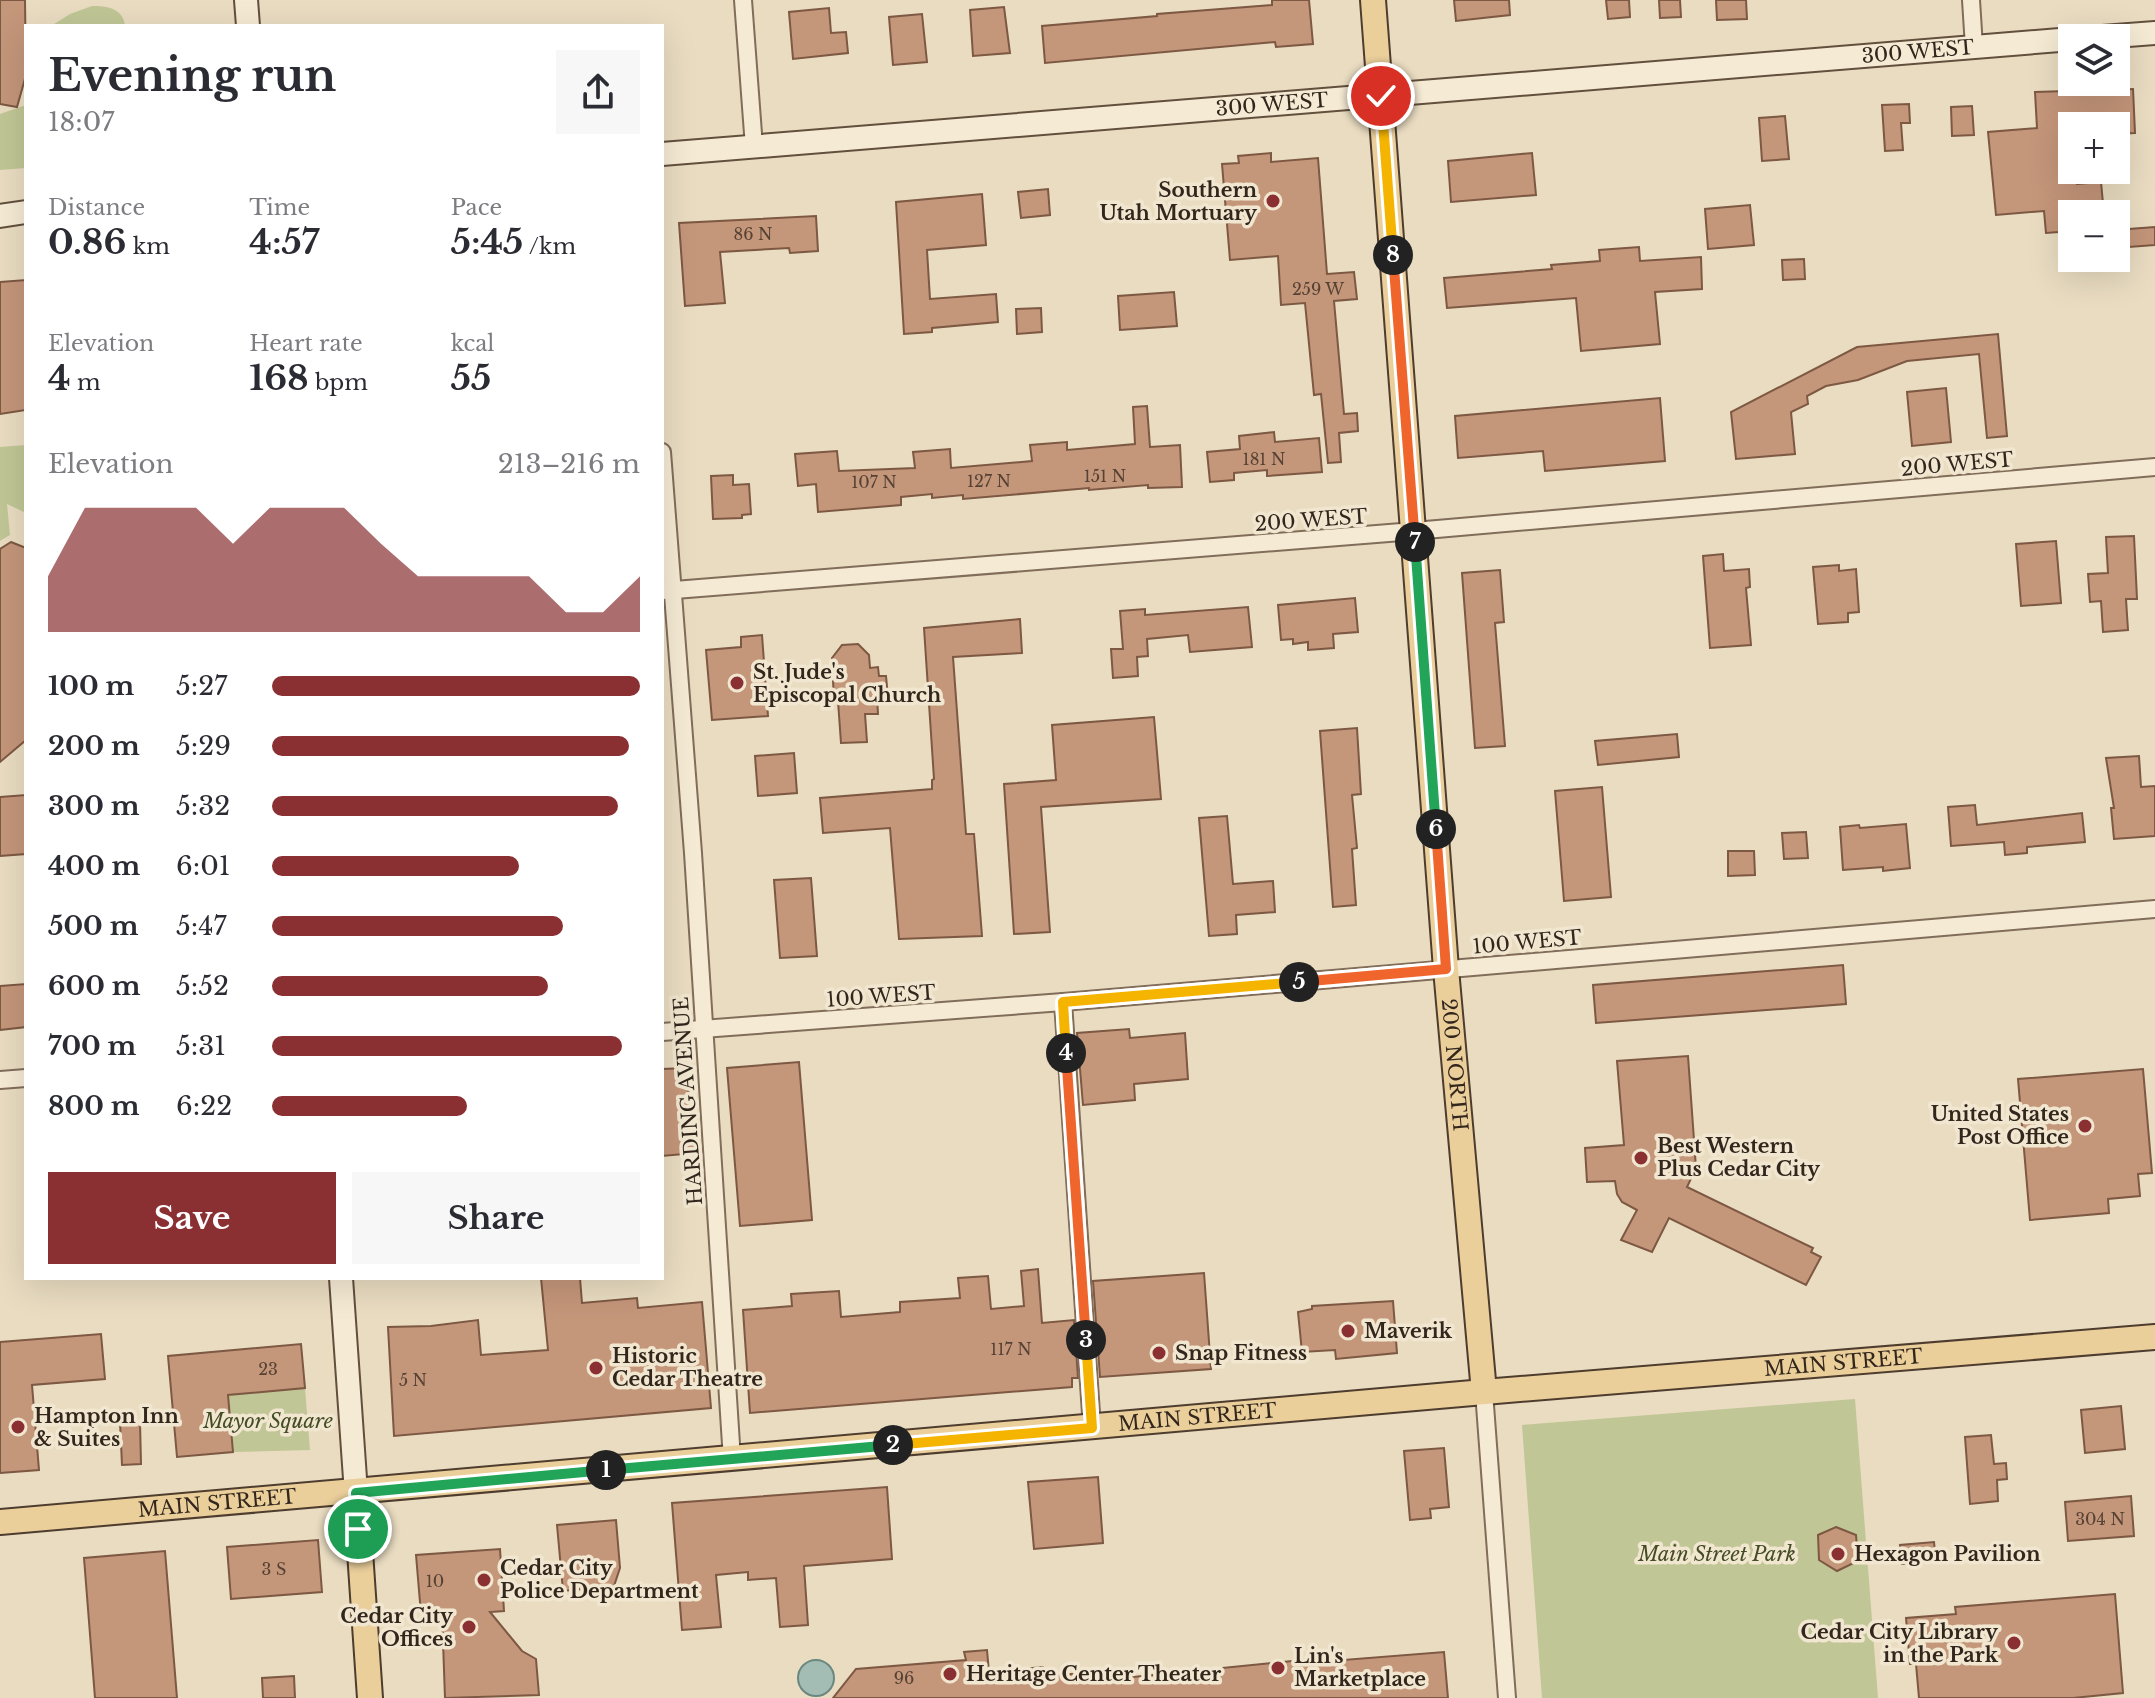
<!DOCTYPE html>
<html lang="en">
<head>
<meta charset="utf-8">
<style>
	:root { --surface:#fff; --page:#f7f7f7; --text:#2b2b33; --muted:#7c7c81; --accent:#8a3033 }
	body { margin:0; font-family:"Libre Baskerville",serif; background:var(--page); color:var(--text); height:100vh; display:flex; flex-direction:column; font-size:30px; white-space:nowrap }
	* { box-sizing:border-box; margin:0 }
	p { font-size:26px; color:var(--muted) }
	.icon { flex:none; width:44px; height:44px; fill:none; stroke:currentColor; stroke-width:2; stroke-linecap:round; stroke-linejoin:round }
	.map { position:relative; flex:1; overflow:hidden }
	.drawer { position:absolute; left:24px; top:24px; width:640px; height:1256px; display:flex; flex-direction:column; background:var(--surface); border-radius:0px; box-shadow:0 8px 32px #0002 }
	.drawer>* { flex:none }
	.tools { position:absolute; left:2058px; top:24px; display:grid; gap:16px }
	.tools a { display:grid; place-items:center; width:72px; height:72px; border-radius:0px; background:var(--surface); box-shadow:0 8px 32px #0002; font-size:40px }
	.pin { position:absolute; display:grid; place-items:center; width:68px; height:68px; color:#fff; margin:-34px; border:4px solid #fff; border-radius:50%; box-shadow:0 2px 8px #0007 }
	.km { position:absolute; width:40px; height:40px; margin:-20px; border-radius:50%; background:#222; color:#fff; font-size:22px; line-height:40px; text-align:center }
	.round { display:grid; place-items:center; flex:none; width:84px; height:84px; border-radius:0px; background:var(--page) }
	.summary { display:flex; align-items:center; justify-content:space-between; height:136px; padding:0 24px }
	h1 { font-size:44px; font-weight:800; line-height:60px }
	.stats { display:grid; grid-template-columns:repeat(3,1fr); gap:12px; height:136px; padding:8px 24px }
	.stats div { display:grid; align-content:center }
	.stats b { font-size:34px; font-weight:800 }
	.stats small { font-size:22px; font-weight:400 }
	.stats p { font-size:22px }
	.chart { height:224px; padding:16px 24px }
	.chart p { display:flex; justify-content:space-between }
	.chart svg { width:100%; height:144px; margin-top:8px; fill:var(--accent); opacity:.7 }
	.action { display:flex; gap:16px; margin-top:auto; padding:16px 24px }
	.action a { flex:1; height:92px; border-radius:0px; background:var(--accent); color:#fff; font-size:32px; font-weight:800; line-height:92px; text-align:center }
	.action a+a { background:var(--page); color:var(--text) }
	ul { padding:0 24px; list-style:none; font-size:26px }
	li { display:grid; grid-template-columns:128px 96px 1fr; align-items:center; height:60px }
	li i { height:20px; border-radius:10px; background:var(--accent) }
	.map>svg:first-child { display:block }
	.green { fill:#c1c696 }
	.water { fill:#a3bcb4; stroke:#6b8880; stroke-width:2 }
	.building { fill:#c4967a; stroke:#7d5842; stroke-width:2 }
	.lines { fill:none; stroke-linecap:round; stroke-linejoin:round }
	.street-casing { stroke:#816d5a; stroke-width:20 }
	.secondary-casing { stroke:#624f3d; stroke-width:26 }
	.primary-casing { stroke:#4e3c2e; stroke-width:28 }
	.street { stroke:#f5ead3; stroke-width:16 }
	.secondary { stroke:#f5ead3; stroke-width:22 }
	.primary { stroke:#eacf9b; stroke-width:24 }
	.split-1-casing { stroke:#fff; stroke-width:16 }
	.split-2-casing { stroke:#fff; stroke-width:16 }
	.split-3-casing { stroke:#fff; stroke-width:16 }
	.split-4-casing { stroke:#fff; stroke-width:16 }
	.split-5-casing { stroke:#fff; stroke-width:16 }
	.split-6-casing { stroke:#fff; stroke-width:16 }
	.split-7-casing { stroke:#fff; stroke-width:16 }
	.split-8-casing { stroke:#fff; stroke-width:16 }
	.split-9-casing { stroke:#fff; stroke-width:16 }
	.split-1 { stroke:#22a559; stroke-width:10 }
	.split-2 { stroke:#22a559; stroke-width:10 }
	.split-3 { stroke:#f5b400; stroke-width:10 }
	.split-4 { stroke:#f0652b; stroke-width:10 }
	.split-5 { stroke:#f5b400; stroke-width:10 }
	.split-6 { stroke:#f0652b; stroke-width:10 }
	.split-7 { stroke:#22a559; stroke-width:10 }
	.split-8 { stroke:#f0652b; stroke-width:10 }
	.split-9 { stroke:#f5b400; stroke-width:10 }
	.poi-dot { fill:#8a3033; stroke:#f1e6cf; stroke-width:3 }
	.labels { text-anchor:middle; stroke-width:7; stroke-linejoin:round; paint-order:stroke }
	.number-label { font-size:16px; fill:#564234 }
	.street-label { font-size:20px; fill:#32261d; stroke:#f1e6cf }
	.poi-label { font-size:20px; font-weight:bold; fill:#32261d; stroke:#f1e6cf; text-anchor:start }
	.park-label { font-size:20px; font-style:italic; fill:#444c26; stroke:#f1e6cf }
</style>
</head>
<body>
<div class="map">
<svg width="2155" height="1698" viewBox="0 0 2155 1698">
	<rect width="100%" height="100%" fill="#e9dcc1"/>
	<g class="green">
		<path d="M92,6c15,0 31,2 33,20h-74l19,-12z"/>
		<path d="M26,105v63l-26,2v-56z"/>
		<path d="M26,445v68l-19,-9 3,31 -10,6v-94z"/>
		<path d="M305,1388l5,62 -77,2 -5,-57z"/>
		<path d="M1855,1399l23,299h-336l-20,-273z"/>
	</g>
	<circle class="water" cx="816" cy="1678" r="18"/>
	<g class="building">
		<path d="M0,0h25l1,75 -9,32 -17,-3z"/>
		<path d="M1272,0h37l4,44 -37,3 -1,-5 -230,21 -3,-37 115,-10v-2l115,-9z"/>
		<path d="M1454,0h55l1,15 -54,6z"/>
		<path d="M1606,0h23l1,17 -22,2z"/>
		<path d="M1659,0h21l1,17 -21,1z"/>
		<path d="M1716,0h30l1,19 -30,1z"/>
		<path d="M1004,7l6,46 -37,3 -3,-46z"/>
		<path d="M829,8l2,25 15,-1 2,21 -55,6 -4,-47z"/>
		<path d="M922,14l5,48 -34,3 -4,-48z"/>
		<path d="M2133,89l2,44 -19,1v-8h-44v44h3l2,14 24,-2 3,32h-32v17l-26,2 -2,-22 -48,4 -8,-83 49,-4 -2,-36z"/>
		<path d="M1909,104l1,19h-9l2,27 -18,1 -3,-46z"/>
		<path d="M1972,106l2,29 -22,1 -1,-29z"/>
		<path d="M1785,116l4,43 -27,2 -3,-43z"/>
		<path d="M1271,153v9l47,-4 9,116 27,-2 3,27 -23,2 10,113 13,-1 1,18 -19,2 2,29 -13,1 -7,-69 -7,1 -9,-92 -24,2 -3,-49 -48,4 -8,-96 17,-1 -1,-7z"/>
		<path d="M1532,153l4,42 -85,7 -3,-41z"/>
		<path d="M1048,189l2,26 -29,3 -3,-26z"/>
		<path d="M982,194l4,51 -59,5 3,49 66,-5 2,28 -66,6v4l-28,2 -8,-132z"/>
		<path d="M1750,205l4,40 -46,4 -3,-40z"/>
		<path d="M816,216l2,35 -28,2 -1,-5 -69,4 5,51 -40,3 -6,-83z"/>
		<path d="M2155,227v18l-39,3v-18z"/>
		<path d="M1639,247l1,14 61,-4 1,32 -47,3 5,52 -79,7 -5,-53 -129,10 -3,-30 108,-9 -1,-4 49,-4 -1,-11z"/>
		<path d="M1804,259l1,20 -22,1 -1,-20z"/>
		<path d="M26,280v130l-26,4v-132z"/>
		<path d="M1174,292l3,34 -57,4 -2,-34z"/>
		<path d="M1041,308l1,24 -25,2 -1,-25z"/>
		<path d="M1998,334l9,102 -20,2 -8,-84 -72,7 -49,19 -32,6 -19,10 1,8 -17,8 4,42 -59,5 -5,-47 126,-65z"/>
		<path d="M1946,388l5,54 -39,4 -5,-54z"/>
		<path d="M1660,398l5,63 -120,10 -2,-20 -85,7 -3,-42z"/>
		<path d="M1147,406l3,41 30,-2 2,42 -34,1v-3l-59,5v-2l-126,11v-4l-31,3v-4l-31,3v8l-83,7 -2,-28 -18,2 -3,-32 42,-3 2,20 76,-3 -2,-16 37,-3 1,19 81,-7 -2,-16 37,-3v8l68,-6 -2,-37z"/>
		<path d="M1274,432l1,10 44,-4 3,34 -55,4v-6l-33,3v7l-24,2 -3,-30 33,-3 -1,-13z"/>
		<path d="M733,475v10l16,-1 2,30 -9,1v3l-29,1 -2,-43z"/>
		<path d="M2134,536l3,63h-11l2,31 -25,2 -2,-31 -11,1 -2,-28 20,-1 -2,-36z"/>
		<path d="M2056,541l5,62 -40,3 -5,-62z"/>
		<path d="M11,542l15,6v192l-26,22v-213z"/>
		<path d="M1723,554l1,17 25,-2 1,18 -4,1 5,57 -41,3 -7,-92z"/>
		<path d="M1839,565v6l17,-2 3,43 -11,1v9l-30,2 -5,-57z"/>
		<path d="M1500,570l4,52 -9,1 10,123 -30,2 -13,-175z"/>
		<path d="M1355,598l3,34 -25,2 1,14 -26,2v-8l-15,2v-5l-12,1 -3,-35z"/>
		<path d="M1248,607l4,40 -62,5 -2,-17 -41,4 1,17 -11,1 1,19 -25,2 -2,-29h12l-3,-38 25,-2v6z"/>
		<path d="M1020,619l2,34 -69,4 13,177h8l8,102 -83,3 -9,-111 -67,5 -3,-35 112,-9v-9l2,-1 -10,-151z"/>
		<path d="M762,635l6,81 -56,4 -6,-70 35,-3v-10z"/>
		<path d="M858,644l11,11 1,13 8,-1 1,9h7l2,21 -11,1 1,16h-13l2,28 -26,1 -3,-42 -4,1 -2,-44 10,-13z"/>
		<path d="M1154,717l7,82 -120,8 9,125 -36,2 -10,-150 52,-4 -4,-55z"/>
		<path d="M1357,728l4,66 -9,1 5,53 -5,1 4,56 -23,2 -13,-176z"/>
		<path d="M1677,734l2,23 -81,8 -3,-24z"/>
		<path d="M794,753l3,40 -39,3 -3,-40z"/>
		<path d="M2139,756l2,31 14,-1v50l-41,3 -3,-31h3l-8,-50z"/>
		<path d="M1602,787l9,110 -47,4 -9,-110z"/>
		<path d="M26,795v59l-26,2v-59z"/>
		<path d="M1975,805l2,20 105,-12 3,29 -58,5v6l-22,2 -1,-13 -53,4 -3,-39z"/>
		<path d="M1227,816l6,68 40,-3 2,31 -39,3 1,19 -28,2 -10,-118z"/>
		<path d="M1906,824l4,44 -27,3v-4l-40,3 -3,-43 19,-2 1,3z"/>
		<path d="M1806,832l2,26 -24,1 -2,-26z"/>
		<path d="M1728,851h26l1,24 -27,1z"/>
		<path d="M811,878l6,78 -37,2 -6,-78z"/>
		<path d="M1843,965l3,39 -250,19 -3,-38z"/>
		<path d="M26,984v43l-26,3v-44z"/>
		<path d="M1129,1029l1,9 55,-5 3,46 -54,5 1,16 -52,5 -6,-72z"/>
		<path d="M1688,1056l8,112 -9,19 126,61 -2,4 10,5 -15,28 -137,-67 -17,34 -31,-12 16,-30 -15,-8 -5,-8 -2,-13 -28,1 -2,-34 39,-3 -7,-84z"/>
		<path d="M799,1062l13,158 -72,6 -13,-158z"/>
		<path d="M686,1068l9,85 -33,3v-87z"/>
		<path d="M2143,1069l9,104 -14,1 2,22 -32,3 1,14 -79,7 -12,-141z"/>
		<path d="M1038,1269l4,54 32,-3 4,58h-6v9l-322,26 -7,-103 49,-4 -1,-12 48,-3 2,26 59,-5v-10l60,-4 -2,-20 30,-2 3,33 33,-3 -3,-35z"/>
		<path d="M1204,1273l7,96 -111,8 -7,-96z"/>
		<path d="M541,1278h39l2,25 55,-5 1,10 64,-6 9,106 -317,28 -6,-109 43,-1 47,-6 3,35 67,-5z"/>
		<path d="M1393,1301l4,52 -61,6 -1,-9 -33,2 -4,-40 14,-3v-3z"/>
		<path d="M101,1334l4,45 -73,6 7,85 -39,3v-131z"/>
		<path d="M301,1344l4,44 -77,7 5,57 -56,5 -9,-101z"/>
		<path d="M2121,1406l4,43 -40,4 -4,-43z"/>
		<path d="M120,1422h20l1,42 -19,1z"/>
		<path d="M1991,1435l3,29 12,-1 1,16 -10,1 1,21 -28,3 -5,-67z"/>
		<path d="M1444,1448l5,59 -19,2 1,9 -21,2 -6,-69z"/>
		<path d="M1098,1477l5,66 -69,6 -6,-67z"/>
		<path d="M887,1487l5,72 -88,7 4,59 -28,2 -4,-49 -28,2v-8l-32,3 5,52 -39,3 -10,-127z"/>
		<path d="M2131,1496l3,40 -66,5 -3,-39z"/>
		<path d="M616,1520l4,48 -6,18 -51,5 -6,-66z"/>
		<path d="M1836,1527l20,8 2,26 -21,10 -18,-11 -1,-25z"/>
		<path d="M318,1540l4,52 -91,7 -4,-52z"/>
		<path d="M1934,1542l2,19 -34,3 -2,-19z"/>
		<path d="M500,1549l4,62 -14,1 32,39 14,8 3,36 -94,3 -3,-85 -21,1 -5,-59z"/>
		<path d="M165,1551l12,147h-82l-11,-140z"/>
		<path d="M2115,1594l8,99 -50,5h-154l-3,-34h-6l-4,-46 50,-4 -1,-7z"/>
		<path d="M987,1650l2,22 54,-5 7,9 62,-6 1,9 218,-22v4l113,-9 4,46h-615l23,-29 110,-9 -2,-8z"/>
		<path d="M294,1676l1,22h-32l-1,-20z"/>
	</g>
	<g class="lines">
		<g class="street-casing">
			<g id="street">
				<path d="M743,0l11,147"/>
				<path d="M1971,0l3,47"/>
				<path d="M662,452l31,401 39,607"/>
				<path d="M662,591l752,-60 741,-64"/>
				<path d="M1063,1002l29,426"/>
				<path d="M662,1032l401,-30 1092,-93"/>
				<path d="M0,1080l26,-2"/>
				<path d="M1484,1392l23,306"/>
			</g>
		</g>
		<g class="secondary-casing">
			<g id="secondary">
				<path d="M246,0l2,26"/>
				<path d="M2089,38l66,-5"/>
				<path id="s1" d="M662,154l1410,-115"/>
				<path d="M0,216l26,-4"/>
				<path d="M341,1278l15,215"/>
			</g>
		</g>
		<g class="primary-casing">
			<g id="primary">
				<path id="s2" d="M1373,0l73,969 38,423"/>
				<path d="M356,1493l14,205"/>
				<path id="s3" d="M0,1522l1484,-130 671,-55"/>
			</g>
		</g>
		<use href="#street" class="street"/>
		<use href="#secondary" class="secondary"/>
		<use href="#primary" class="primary"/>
	</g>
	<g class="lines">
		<g class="split-1-casing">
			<path id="split-1" d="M358,1529l-2,-36 250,-23"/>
		</g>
		<g class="split-2-casing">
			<path id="split-2" d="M606,1470l287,-25"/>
		</g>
		<g class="split-3-casing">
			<path id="split-3" d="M893,1445l199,-17 -6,-88"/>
		</g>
		<g class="split-4-casing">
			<path id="split-4" d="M1066,1053l20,287"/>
		</g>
		<g class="split-5-casing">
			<path id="split-5" d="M1066,1053l-3,-51 236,-20"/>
		</g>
		<g class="split-6-casing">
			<path id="split-6" d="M1299,982l147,-13 -10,-140"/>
		</g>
		<g class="split-7-casing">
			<path id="split-7" d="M1415,542l21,287"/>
		</g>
		<g class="split-8-casing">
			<path id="split-8" d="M1393,255l22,287"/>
		</g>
		<g class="split-9-casing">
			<path id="split-9" d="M1381,96l12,159"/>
		</g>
		<use href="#split-1" class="split-1"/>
		<use href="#split-2" class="split-2"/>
		<use href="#split-3" class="split-3"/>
		<use href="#split-4" class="split-4"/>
		<use href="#split-5" class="split-5"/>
		<use href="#split-6" class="split-6"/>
		<use href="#split-7" class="split-7"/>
		<use href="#split-8" class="split-8"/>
		<use href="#split-9" class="split-9"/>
	</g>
	<g class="poi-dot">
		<circle cx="1273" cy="201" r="8"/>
		<circle cx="737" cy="683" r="8"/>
		<circle cx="2085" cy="1126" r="8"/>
		<circle cx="1641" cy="1158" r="8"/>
		<circle cx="1348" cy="1331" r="8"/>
		<circle cx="1159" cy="1353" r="8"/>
		<circle cx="596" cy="1368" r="8"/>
		<circle cx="18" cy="1427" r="8"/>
		<circle cx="1838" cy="1554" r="8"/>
		<circle cx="484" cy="1580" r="8"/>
		<circle cx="469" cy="1627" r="8"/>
		<circle cx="2014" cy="1643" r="8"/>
		<circle cx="1278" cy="1668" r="8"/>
		<circle cx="950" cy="1674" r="8"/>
	</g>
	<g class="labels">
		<g class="number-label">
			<text x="753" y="240">86 N</text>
			<text x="1318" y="295">259 W</text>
			<text x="1264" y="465">181 N</text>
			<text x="1105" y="482">151 N</text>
			<text x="989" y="487">127 N</text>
			<text x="874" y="488">107 N</text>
			<text x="1011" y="1355">117 N</text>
			<text x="268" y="1375">23</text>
			<text x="413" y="1386">5 N</text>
			<text x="2100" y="1525">304 N</text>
			<text x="274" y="1575">3 S</text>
			<text x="435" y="1587">10</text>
			<text x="904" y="1684">96</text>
		</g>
		<g class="street-label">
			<text dy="7" stroke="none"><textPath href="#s1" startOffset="1260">300 WEST</textPath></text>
			<text dy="7" stroke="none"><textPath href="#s1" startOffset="612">300 WEST</textPath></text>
			<text transform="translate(1957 464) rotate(-5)" y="7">200 WEST</text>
			<text transform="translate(1311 520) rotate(-4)" y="7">200 WEST</text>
			<text transform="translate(1527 942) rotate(-5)" y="7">100 WEST</text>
			<text transform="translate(881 996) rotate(-4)" y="7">100 WEST</text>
			<text dy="7" stroke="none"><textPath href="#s2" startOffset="1068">200 NORTH</textPath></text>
			<text transform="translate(688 1101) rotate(-94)" y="7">HARDING AVENUE</text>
			<text dy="7" stroke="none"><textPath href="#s3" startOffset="1850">MAIN STREET</textPath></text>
			<text dy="7" stroke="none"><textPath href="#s3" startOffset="1202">MAIN STREET</textPath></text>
			<text dy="7" stroke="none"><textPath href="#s3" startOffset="218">MAIN STREET</textPath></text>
		</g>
		<g class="poi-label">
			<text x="1257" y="197" text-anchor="end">Southern<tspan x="1257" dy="23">Utah Mortuary</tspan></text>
			<text x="753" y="679">St. Jude's<tspan x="753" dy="23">Episcopal Church</tspan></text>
			<text x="2069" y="1121" text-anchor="end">United States<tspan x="2069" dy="23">Post Office</tspan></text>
			<text x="1657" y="1153">Best Western<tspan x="1657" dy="23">Plus Cedar City</tspan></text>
			<text x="1364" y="1338">Maverik</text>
			<text x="1175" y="1360">Snap Fitness</text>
			<text x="612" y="1363">Historic<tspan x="612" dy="23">Cedar Theatre</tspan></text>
			<text x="34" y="1423">Hampton Inn<tspan x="34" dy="23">&amp; Suites</tspan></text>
			<text x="1854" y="1561">Hexagon Pavilion</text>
			<text x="500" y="1575">Cedar City<tspan x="500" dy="23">Police Department</tspan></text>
			<text x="453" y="1623" text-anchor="end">Cedar City<tspan x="453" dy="23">Offices</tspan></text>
			<text x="1998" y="1639" text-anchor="end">Cedar City Library<tspan x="1998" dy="23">in the Park</tspan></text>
			<text x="1294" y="1663">Lin's<tspan x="1294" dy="23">Marketplace</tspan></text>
			<text x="966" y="1681">Heritage Center Theater</text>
		</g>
		<g class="park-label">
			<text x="268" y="1428">Mayor Square</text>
			<text x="1717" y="1561">Main Street Park</text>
		</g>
	</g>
</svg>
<div class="tools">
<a><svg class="icon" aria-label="layers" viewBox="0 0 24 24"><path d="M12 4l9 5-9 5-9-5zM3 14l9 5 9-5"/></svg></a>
<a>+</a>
<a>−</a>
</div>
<div class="pin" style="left:358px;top:1529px;background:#1e9e55"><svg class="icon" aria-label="arrive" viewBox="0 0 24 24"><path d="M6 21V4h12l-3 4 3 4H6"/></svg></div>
<div class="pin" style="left:1381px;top:96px;background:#d93025"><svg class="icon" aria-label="check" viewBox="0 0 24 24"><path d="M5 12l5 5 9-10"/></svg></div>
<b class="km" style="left:606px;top:1470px">1</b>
<b class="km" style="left:893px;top:1445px">2</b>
<b class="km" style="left:1086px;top:1340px">3</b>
<b class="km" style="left:1066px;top:1053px">4</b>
<b class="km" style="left:1299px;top:982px">5</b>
<b class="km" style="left:1436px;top:829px">6</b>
<b class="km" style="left:1415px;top:542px">7</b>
<b class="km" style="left:1393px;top:255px">8</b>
<section class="drawer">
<div class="summary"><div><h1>Evening run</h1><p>18:07</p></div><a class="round"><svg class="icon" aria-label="share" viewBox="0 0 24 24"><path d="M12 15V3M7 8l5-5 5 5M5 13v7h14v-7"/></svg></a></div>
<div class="stats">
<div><p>Distance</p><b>0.86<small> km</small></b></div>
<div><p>Time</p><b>4:57</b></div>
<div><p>Pace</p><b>5:45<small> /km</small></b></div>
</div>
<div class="stats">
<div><p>Elevation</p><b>4<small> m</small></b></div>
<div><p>Heart rate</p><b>168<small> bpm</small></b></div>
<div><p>kcal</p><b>55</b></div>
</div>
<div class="chart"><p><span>Elevation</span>213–216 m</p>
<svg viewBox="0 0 160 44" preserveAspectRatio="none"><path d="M0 44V27L10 6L20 6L30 6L40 6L50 17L60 6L70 6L80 6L90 17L100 27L110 27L120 27L130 27L140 38L150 38L160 27V44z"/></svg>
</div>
<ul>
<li><b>100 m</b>5:27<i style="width:100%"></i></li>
<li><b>200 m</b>5:29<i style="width:97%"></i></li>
<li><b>300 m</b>5:32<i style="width:94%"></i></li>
<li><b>400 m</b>6:01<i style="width:67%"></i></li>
<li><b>500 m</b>5:47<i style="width:79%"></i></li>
<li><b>600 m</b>5:52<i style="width:75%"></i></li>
<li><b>700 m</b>5:31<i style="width:95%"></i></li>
<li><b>800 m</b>6:22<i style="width:53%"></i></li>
</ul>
<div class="action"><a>Save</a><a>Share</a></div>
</section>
</div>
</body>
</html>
